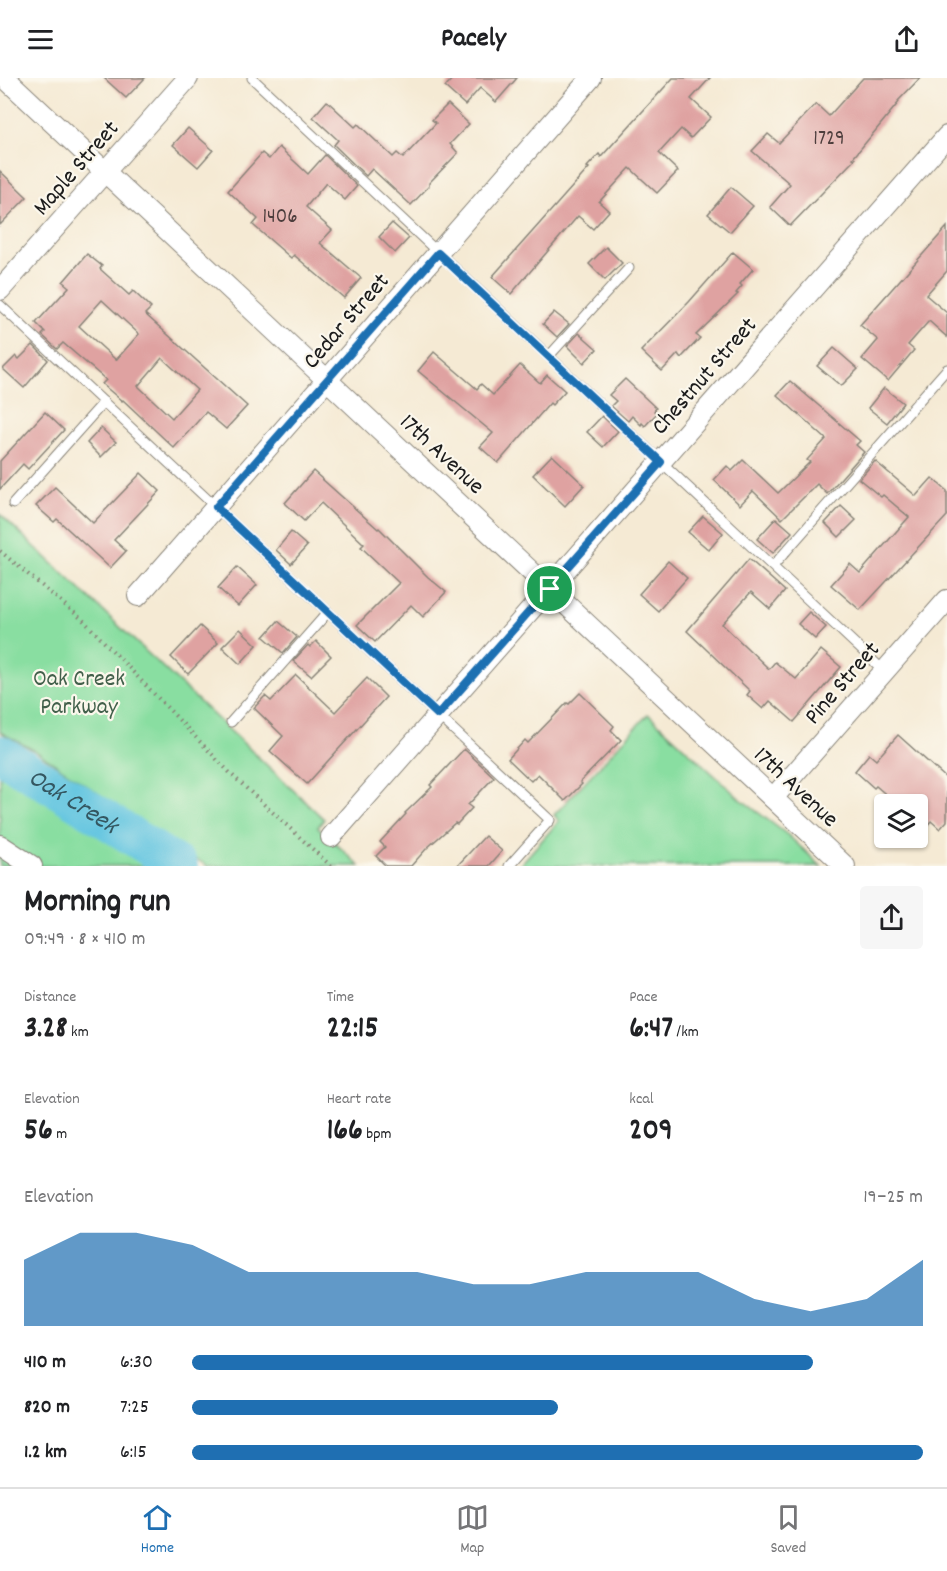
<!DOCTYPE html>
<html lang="en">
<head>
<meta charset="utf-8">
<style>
	:root { --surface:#fff; --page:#f6f6f6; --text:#202124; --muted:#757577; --line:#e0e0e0; --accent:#1f6fb2 }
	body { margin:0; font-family:Dekko,sans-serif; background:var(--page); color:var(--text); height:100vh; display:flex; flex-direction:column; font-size:22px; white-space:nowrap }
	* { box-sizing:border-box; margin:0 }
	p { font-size:20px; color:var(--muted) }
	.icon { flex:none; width:33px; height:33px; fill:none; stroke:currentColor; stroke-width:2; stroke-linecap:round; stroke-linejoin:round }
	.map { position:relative; height:788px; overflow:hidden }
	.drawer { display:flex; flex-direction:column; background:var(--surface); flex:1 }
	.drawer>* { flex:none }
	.tools { position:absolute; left:874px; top:716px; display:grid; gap:12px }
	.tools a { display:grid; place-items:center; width:54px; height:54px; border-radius:6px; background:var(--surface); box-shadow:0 2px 4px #0004; font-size:30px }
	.pin { position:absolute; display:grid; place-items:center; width:51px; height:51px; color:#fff; margin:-26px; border:3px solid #fff; border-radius:50%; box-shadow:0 2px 6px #0007 }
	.round { display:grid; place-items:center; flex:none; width:63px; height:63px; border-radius:6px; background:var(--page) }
	.overview { display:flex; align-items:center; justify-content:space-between; height:102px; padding:0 24px }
	h1 { font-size:33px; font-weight:800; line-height:45px }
	.metrics { display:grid; grid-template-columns:repeat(3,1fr); gap:9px; height:102px; padding:6px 24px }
	.metrics div { display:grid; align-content:center }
	.metrics b { font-size:30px; font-weight:800 }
	.metrics small { font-size:16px; font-weight:400 }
	.metrics p { font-size:16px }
	.chart { height:168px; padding:12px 24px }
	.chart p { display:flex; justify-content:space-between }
	.chart svg { width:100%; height:108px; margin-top:6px; fill:var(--accent); opacity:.7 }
	ul { padding:0 24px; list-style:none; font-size:20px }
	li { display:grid; grid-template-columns:96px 72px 1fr; align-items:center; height:45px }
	li i { height:15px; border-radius:8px; background:var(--accent) }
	header { display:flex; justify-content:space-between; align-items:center; height:78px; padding:0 24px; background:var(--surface); font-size:27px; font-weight:800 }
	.dock { display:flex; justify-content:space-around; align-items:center; height:84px; border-top:2px solid var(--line); background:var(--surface); font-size:16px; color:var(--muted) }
	.dock a { display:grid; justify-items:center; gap:3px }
	.dock .on { color:var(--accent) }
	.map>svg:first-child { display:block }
	.green { fill:#89dea1; stroke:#527d5e; stroke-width:1.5 }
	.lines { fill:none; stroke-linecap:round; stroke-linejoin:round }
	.river { stroke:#62c5e0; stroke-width:38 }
	.building { fill:#dfa2a1; fill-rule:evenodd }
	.lane-casing { stroke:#888378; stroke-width:11 }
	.street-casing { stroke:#888378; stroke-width:22 }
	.path { stroke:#888378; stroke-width:4; stroke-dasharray:1.5 4.5; stroke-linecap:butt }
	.lane { stroke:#fff; stroke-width:9 }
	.street { stroke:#fff; stroke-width:20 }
	.route-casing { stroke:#fff; stroke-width:12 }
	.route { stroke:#1f6fb2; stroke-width:8 }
	.labels { text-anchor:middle; stroke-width:4.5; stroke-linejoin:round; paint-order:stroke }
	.number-label { font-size:21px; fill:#4d3e3d }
	.street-label { font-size:24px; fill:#1c1c1c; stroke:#fbf7ec }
	.park-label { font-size:24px; fill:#42604b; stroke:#fbf7ec }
	.water-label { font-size:26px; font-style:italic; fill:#345761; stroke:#fbf7ec }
</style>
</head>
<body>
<header><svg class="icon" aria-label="menu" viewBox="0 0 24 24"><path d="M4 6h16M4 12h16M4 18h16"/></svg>Pacely<svg class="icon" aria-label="share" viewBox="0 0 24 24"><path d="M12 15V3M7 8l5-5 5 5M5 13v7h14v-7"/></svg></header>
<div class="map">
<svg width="947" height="788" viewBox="0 0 947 788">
	<rect width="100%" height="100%" fill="#fbf7ec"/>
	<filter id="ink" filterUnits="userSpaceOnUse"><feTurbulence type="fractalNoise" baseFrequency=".0167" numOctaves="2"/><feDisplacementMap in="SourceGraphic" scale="12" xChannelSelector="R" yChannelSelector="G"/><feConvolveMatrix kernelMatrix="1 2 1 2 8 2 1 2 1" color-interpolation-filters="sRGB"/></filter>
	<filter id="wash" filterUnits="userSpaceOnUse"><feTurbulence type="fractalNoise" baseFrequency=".008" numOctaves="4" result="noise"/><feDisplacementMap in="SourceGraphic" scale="24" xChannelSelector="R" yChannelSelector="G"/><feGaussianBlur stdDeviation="1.35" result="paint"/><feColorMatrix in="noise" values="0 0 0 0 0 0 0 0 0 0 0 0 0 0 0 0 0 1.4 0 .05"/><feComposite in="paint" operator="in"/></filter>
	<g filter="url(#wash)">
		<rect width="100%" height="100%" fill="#f5ead4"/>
		<g class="green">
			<path d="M0,436l324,305 -6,8 42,39h-153l-172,-115 -35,-19z"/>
			<path d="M648,636l90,83 51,39 32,30h-302l40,-45 -5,-6z"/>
			<path d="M0,692l18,9 130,87h-148z"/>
		</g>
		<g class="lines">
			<path class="river" id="s1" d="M0,676l56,34 123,78"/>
		</g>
		<g id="blocks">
			<g class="building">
				<path d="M104,0h41l-19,20z"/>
				<path d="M453,0h64l-21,24 -16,-14 -15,17 -20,-18z"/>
				<path d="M673,0h37l-19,21 20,18 -20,21 -10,-9 -22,24 19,18 -21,22 -27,-25 -31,34 10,9 -16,18 -15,-13 -67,78 -19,-17 97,-109 -2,-1 12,-13 2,3z"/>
				<path d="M863,0h57l-22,23 1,1 -46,56 2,1 -65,67 -20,-19 20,-23 -38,-33 16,-17 11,9 37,-39 13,12z"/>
				<path d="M327,23l28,26 3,-3 35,33 4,-4 6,5 33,-35 -4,-3 16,-16 21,20 -19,20 8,9 -29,30v3l-18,19 -39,-36 -6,7 -32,-31 4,-5 -25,-23z"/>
				<path d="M188,50l25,22 -15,17 -25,-22z"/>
				<path d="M279,69l29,27 17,-19 32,31 -12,14 -19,-17 -20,24 26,23 -12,13 41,35 -17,20 -50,-43 -3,3 -38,-33 5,-6 -30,-28 34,-38 7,6z"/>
				<path d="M0,93l27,26 -27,28z"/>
				<path d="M731,109l22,19 -23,26 -22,-18z"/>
				<path d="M392,145l17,15 -14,15 -16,-16z"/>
				<path d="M947,149v44l-21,24 21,18v24l-18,-16 -21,24 6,5 -26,31 -26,-22 16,-19 -18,-15z"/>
				<path d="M606,169l16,16 -17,17 -16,-16z"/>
				<path d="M733,174l20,17 -13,15 2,2 -6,7 2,1 -42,41 4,3 -19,20 -3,-4 -16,17 -21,-20 48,-49z"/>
				<path d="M87,176l15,12 -2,3 29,26 4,-4 18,17 -6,6 102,92 -21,23 -20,-17 -32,36 -51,-48 -1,1 -20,-17 4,-4 -43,-37 -6,6 -15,-14 3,-3 -9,-9 33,-36 -6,-5zM102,222l37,34 -23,26 -37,-34zM162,280l35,32 -25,28 -34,-32z"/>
				<path d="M554,234l15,12 -12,13 -14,-13z"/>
				<path d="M579,255l18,16 -13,14 -17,-17z"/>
				<path d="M33,267l15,15 -24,28 -21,-19 13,-13 3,3z"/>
				<path d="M834,270l24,21 -17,17 -24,-20z"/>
				<path d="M434,274l43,37 4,-5 12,11 27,-30 20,18 7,-8 18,16 -13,14 -2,-2 -52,60 -18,-16 13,-14 -75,-62z"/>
				<path d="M625,301l31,29 -2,3 3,2 -12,13 -3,-3 -1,2 -9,-9 -4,5 -17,-15 5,-5 -7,-6z"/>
				<path d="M790,303l70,60 -4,4 8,7 -37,42 -10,-10 -35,35 -29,-28 -13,14 -26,-25 13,-14 5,5 11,-11 35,33 32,-31 -3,-2 19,-21 -49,-44z"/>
				<path d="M884,310l19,15 -16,20 -19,-15z"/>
				<path d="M45,334l19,18 -36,39 -5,-5 -23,25v-28z"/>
				<path d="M602,338l16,15 -15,16 -16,-15z"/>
				<path d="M101,350l15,14 -15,15 -14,-14z"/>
				<path d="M552,377l32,30 -19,21 -32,-31z"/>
				<path d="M875,383l41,35 16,-18 15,13v25l-87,94 -29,-25 19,-21 10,9 49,-56 -26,-22 -2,2 -22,-18z"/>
				<path d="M313,393l65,58 1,-1 49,49 18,15 -23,25 -12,-12 -36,37 -18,-17 42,-42 -38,-36 3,-3 -43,-41 -17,18 -19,-18z"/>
				<path d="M141,395l19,18 -46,49 12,11 -16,17 -53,-49 -3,3 -18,-16 19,-19 38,36z"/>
				<path d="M841,428l15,14 -17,17 -14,-14z"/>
				<path d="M703,438l20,17 -14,17 -21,-18z"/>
				<path d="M776,440l16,14 -19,21 -16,-14z"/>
				<path d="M291,454l16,14 -16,18 -15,-14z"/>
				<path d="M749,481l36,32 -15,18 -19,-17 -29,32 47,45 6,-7 21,17 25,-29 20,17 -47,55 -24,-21 -7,8 -16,-14 3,-4 -63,-60z"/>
				<path d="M668,483l19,17 -29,33 -19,-17z"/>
				<path d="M237,489l20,18 -19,21 -20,-18z"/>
				<path d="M809,534l17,15 -11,12 -17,-15z"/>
				<path d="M278,543l19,16 -14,16 -19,-16z"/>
				<path d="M200,548l18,17 -30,31 -17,-17z"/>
				<path d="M240,551l17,16 -17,19 -18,-17z"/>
				<path d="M316,563l15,15 -20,20 -18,-15 15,-16 2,2z"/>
				<path d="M296,597l39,37 32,-34 19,19 -79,87 -37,-33 13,-15 -29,-28 11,-12 6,5z"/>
				<path d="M580,615l34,33 -3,4 10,10 -41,42 2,2 -17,17 -27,-27 -7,7 -23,-22 17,-19 3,3 39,-40 2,1z"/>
				<path d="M898,657l49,44v42l-7,8 -9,-8 -13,15v-32h-21l-21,-18 -2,2 -19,-17 14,-17 7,6z"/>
				<path d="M464,671l30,28 -26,28 4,3 -15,16 -2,-1 -28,25 -16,18h-25l-10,-10 9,-9 -5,-5 26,-28 -1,-1 27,-26 -2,-2z"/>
				<path d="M485,758l17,15 -13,15h-32z"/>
			</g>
		</g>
	</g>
	<g filter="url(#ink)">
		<use href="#blocks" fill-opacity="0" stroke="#888378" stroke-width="1.5"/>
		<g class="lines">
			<g class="lane-casing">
				<g id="lane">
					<path d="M252,0l632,593"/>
					<path d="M0,227l550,515 -41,46"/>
					<path d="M549,278l80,-88"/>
					<path d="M13,426l91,-102"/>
					<path d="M773,488l174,-197"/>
					<path d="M231,644l97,-110"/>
				</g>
			</g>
			<g class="street-casing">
				<g id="street">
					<path d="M5,0l840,788"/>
					<path d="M0,212l188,-212"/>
					<path d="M138,518l453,-518"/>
					<path d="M773,720l174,-198"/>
					<path d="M331,759l616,-701"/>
					<path d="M0,767l32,21"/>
				</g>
			</g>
			<path class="path" d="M0,473l83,69 149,155 99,91"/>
			<use href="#lane" class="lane"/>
			<use href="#street" class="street"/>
		</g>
	</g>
	<g class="lines" filter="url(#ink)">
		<g class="route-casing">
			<path id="route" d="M438,175l223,209 -223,253 -222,-208z"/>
		</g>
		<use href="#route" class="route"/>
	</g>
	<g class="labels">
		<g class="number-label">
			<text x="829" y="66">1729</text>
			<text x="280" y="144">1406</text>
		</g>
		<g class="street-label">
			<text transform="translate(75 89) rotate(-49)" y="8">Maple Street</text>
			<text transform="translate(345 242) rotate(-49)" y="8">Cedar Street</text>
			<text transform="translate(703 297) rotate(-49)" y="8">Chestnut Street</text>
			<text transform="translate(443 375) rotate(43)" y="8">17th Avenue</text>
			<text transform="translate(841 604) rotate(-49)" y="8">Pine Street</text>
			<text transform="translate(797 708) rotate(43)" y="8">17th Avenue</text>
		</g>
		<g class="park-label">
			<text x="79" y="607">Oak Creek<tspan x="79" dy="28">Parkway</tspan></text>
		</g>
		<g class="water-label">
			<text dy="9" stroke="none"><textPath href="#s1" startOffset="87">Oak Creek</textPath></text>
		</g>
	</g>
</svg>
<div class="tools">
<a><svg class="icon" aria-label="layers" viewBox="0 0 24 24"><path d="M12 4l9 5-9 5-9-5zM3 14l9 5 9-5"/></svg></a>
</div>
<div class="pin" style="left:550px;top:511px;background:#1e9e55"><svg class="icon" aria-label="arrive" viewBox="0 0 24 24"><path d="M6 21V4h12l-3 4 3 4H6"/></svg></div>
</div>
<section class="drawer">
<div class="overview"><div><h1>Morning run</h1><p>09:49 · 8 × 410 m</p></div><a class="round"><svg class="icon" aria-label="share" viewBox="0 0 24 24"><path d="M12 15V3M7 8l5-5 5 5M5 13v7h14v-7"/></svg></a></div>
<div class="metrics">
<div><p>Distance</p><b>3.28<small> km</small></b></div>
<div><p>Time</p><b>22:15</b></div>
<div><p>Pace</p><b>6:47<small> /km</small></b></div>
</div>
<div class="metrics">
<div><p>Elevation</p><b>56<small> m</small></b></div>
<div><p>Heart rate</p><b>166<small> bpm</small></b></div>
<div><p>kcal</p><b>209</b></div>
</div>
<div class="chart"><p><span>Elevation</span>19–25 m</p>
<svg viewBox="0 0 160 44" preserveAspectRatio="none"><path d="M0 44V17L10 6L20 6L30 11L40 22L50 22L60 22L70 22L80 27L90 27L100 22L110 22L120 22L130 33L140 38L150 33L160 17V44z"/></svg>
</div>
<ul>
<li><b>410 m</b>6:30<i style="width:85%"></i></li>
<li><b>820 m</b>7:25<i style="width:50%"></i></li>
<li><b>1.2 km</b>6:15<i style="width:100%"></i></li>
</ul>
</section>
<nav class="dock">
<a class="on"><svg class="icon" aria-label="home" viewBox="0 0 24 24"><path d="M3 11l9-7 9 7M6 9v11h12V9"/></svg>Home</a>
<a><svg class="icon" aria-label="map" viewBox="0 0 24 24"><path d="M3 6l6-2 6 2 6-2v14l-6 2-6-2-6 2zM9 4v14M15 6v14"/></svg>Map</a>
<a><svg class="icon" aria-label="saved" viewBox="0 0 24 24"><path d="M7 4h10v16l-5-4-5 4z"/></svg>Saved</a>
</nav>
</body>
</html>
